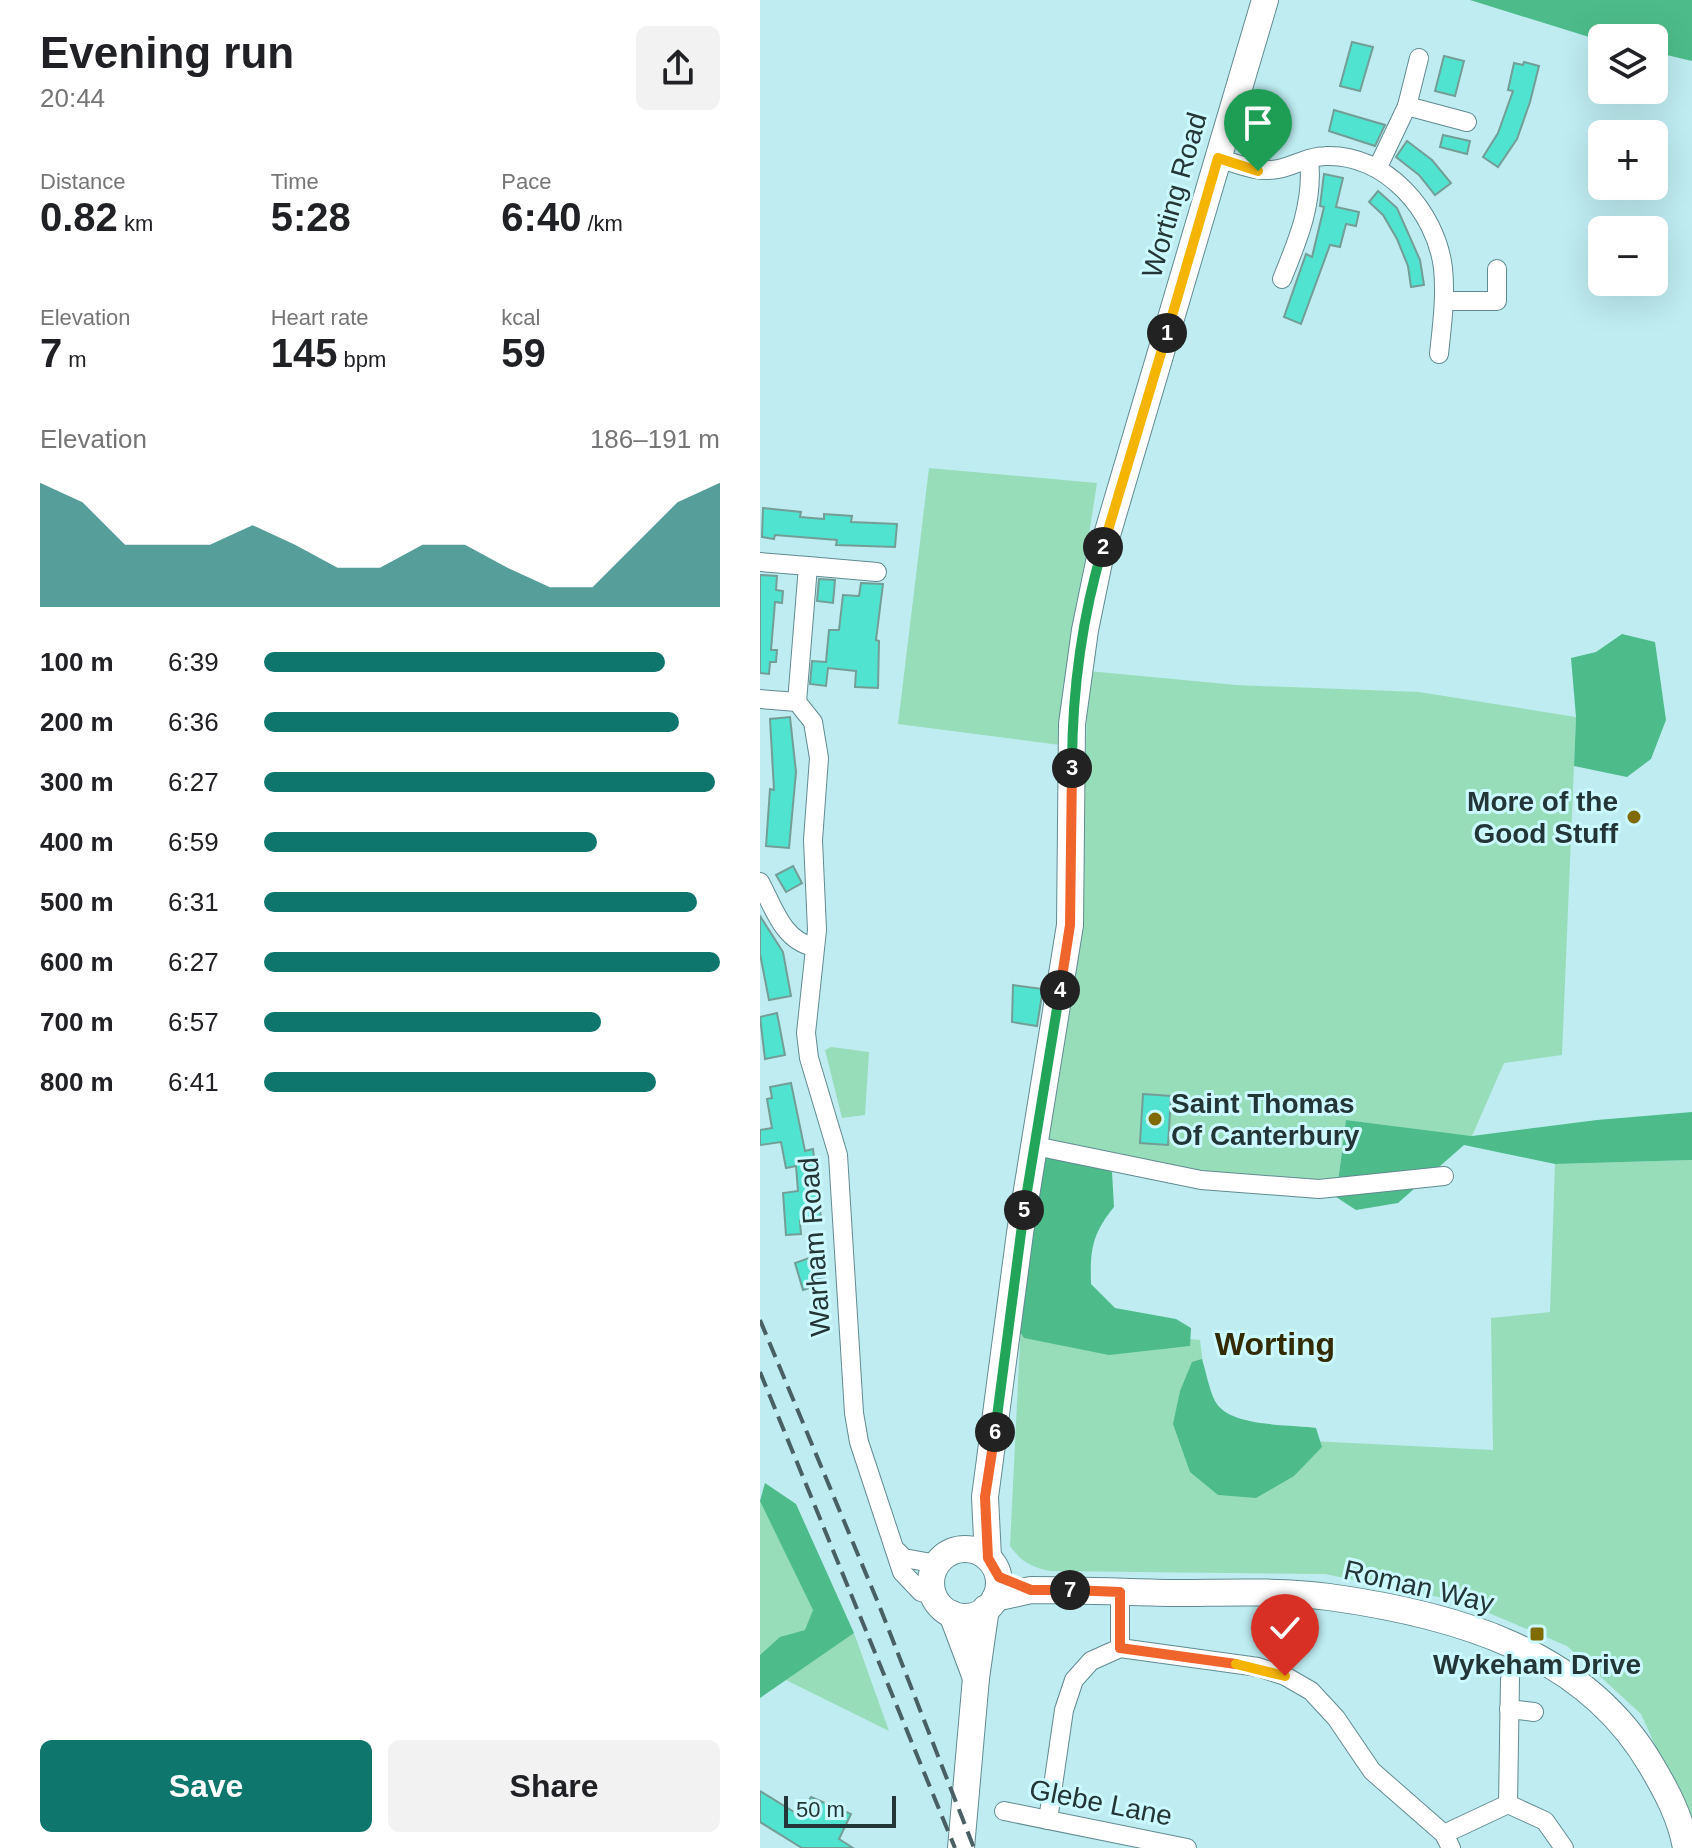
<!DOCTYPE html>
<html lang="en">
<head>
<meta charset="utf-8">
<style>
	:root { --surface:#fff; --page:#f2f2f2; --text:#202124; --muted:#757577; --accent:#0f766e }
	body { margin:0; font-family:Helvetica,sans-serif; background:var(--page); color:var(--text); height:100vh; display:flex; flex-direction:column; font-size:30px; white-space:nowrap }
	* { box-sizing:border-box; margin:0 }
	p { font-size:26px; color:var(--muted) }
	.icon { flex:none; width:44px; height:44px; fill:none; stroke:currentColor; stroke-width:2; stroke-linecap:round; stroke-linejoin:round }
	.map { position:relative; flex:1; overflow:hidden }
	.side { display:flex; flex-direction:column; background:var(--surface); width:760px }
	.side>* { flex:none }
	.buttons { position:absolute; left:828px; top:24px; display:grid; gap:16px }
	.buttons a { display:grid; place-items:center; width:80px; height:80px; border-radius:12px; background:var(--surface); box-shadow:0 8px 32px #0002; font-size:40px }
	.scale { position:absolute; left:24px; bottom:20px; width:112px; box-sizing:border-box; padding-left:8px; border:4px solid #233537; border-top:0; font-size:22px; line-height:28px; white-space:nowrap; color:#233537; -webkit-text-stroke:6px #cbf9ff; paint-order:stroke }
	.pin { position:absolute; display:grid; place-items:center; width:68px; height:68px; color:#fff; margin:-82px -34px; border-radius:50% 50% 50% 0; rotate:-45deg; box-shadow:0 0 8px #0007 }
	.pin .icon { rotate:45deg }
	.km { position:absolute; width:40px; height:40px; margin:-20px; border-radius:50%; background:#222; color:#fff; font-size:22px; line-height:40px; text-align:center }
	.round { display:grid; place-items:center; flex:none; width:84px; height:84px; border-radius:12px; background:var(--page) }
	.overview { display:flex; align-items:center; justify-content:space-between; height:136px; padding:0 40px }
	h1 { font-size:44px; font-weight:700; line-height:60px }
	.stats { display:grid; grid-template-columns:repeat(3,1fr); gap:12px; height:136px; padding:8px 40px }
	.stats div { display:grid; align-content:center }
	.stats b { font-size:40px; font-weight:700 }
	.stats small { font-size:22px; font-weight:400 }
	.stats p { font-size:22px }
	.chart { height:224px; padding:16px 40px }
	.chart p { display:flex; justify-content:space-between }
	.chart svg { width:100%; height:144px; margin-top:8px; fill:var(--accent); opacity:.7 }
	.button { display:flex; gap:16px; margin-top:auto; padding:16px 40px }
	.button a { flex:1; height:92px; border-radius:12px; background:var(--accent); color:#fff; font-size:32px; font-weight:700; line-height:92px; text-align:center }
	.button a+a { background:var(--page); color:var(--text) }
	ul { padding:0 40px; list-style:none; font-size:26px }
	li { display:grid; grid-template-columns:128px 96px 1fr; align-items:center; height:60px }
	li i { height:20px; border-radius:10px; background:var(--accent) }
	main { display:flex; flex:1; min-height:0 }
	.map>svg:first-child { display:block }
	.green { fill:#98ddb9 }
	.forest { fill:#4dbc8a }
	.building { fill:#50e3d0; stroke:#739e97; stroke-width:2 }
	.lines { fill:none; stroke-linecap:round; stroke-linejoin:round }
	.street-casing { stroke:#618b91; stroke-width:20 }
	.secondary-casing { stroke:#618b91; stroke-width:28 }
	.street { stroke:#fff; stroke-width:18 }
	.secondary { stroke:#fff; stroke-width:26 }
	.rail { stroke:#486063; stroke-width:4; stroke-dasharray:16 8; stroke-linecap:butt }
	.split-1-casing { stroke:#fff; stroke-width:16 }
	.split-2-casing { stroke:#fff; stroke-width:16 }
	.split-3-casing { stroke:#fff; stroke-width:16 }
	.split-4-casing { stroke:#fff; stroke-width:16 }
	.split-5-casing { stroke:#fff; stroke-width:16 }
	.split-6-casing { stroke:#fff; stroke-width:16 }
	.split-7-casing { stroke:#fff; stroke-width:16 }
	.split-8-casing { stroke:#fff; stroke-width:16 }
	.split-9-casing { stroke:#fff; stroke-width:16 }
	.split-1 { stroke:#f5b400; stroke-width:10 }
	.split-2 { stroke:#f5b400; stroke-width:10 }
	.split-3 { stroke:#22a559; stroke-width:10 }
	.split-4 { stroke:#f0652b; stroke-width:10 }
	.split-5 { stroke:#22a559; stroke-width:10 }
	.split-6 { stroke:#22a559; stroke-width:10 }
	.split-7 { stroke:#f0652b; stroke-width:10 }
	.split-8 { stroke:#f0652b; stroke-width:10 }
	.split-9 { stroke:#f5b400; stroke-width:10 }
	.poi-dot { fill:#806b03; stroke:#cbf9ff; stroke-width:3 }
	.labels { text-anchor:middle; stroke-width:6; stroke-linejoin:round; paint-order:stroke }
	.street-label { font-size:28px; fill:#233537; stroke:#cbf9ff }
	.poi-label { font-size:28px; font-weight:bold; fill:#233537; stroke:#cbf9ff; text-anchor:end }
	.quarter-label { font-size:32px; font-weight:bold; fill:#342a00; stroke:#cbf9ff }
</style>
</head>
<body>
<main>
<section class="side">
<div class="overview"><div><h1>Evening run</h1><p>20:44</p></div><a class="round"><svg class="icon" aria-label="share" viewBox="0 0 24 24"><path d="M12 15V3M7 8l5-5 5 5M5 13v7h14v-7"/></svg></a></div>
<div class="stats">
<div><p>Distance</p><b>0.82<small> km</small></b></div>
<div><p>Time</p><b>5:28</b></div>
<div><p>Pace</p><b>6:40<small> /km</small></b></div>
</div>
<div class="stats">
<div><p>Elevation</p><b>7<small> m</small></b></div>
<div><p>Heart rate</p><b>145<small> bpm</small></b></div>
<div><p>kcal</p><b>59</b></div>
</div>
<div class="chart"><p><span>Elevation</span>186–191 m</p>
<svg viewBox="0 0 160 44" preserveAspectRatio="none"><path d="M0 44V6L10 12L20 25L30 25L40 25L50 19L60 25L70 32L80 32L90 25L100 25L110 32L120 38L130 38L140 25L150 12L160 6V44z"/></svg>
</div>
<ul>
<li><b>100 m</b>6:39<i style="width:88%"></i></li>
<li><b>200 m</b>6:36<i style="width:91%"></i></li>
<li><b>300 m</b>6:27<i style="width:99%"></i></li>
<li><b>400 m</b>6:59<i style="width:73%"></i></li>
<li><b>500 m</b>6:31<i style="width:95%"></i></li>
<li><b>600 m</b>6:27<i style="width:100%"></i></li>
<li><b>700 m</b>6:57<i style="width:74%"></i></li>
<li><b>800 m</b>6:41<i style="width:86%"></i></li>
</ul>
<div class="button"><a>Save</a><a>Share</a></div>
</section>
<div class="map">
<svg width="932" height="1848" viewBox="0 0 932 1848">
	<rect width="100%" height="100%" fill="#beecf1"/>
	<g class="green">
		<path d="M169,468l168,15 -37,237v25l-162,-21z"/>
		<path d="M328,671l148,14 183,7 157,25 -14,338 -58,8 -32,73 -126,-16 -9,68 -297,-33 41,-224z"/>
		<path d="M71,1047l38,5 -4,63 -23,3 -17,-68z"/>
		<path d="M932,1160v668l-51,-114 -74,-68 -104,-44 -138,-28 -275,-3c-18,-4 -29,-9 -40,-25l11,-224 179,18 12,96 281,14 -2,-132 59,-6 5,-148z"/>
		<path d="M0,1500l78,142 16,-9 35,98 -103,-51 -26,18z"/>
	</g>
	<g class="forest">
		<path d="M710,0h222v61l-38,-9v-14h-52v3z"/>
		<path d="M862,634l33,8 11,78 -15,39 -24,18 -53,-11 2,-49 -5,-59 25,-6z"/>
		<path d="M932,1112v48l-137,4 -91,-19 -66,58 -42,7 -20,-13 10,-77 126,16 125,-16z"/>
		<path d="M280,1155l50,6 22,11 2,35c-22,27 -24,43 -23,77l24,24 61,11 15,9 -1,18 -81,9 -85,-17 -4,-6 1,-10z"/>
		<path d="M442,1359c4,13 7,30 13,42 14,27 77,23 101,27l6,19 -28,29 -38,22 -38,-3 -28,-23 -17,-48 7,-33 12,-29z"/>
		<path d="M5,1483l31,21 58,129 -94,65v-43l20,-18 25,-7 8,-20 -53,-109z"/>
	</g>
	<g class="building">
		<path d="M592,42l21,5 -13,44 -20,-5z"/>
		<path d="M684,56l20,5 -9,35 -20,-5z"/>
		<path d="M764,62l15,4 -9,36 -13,37 -19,28 -15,-10 15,-24 15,-42 -5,-1 6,-27 9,2z"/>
		<path d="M574,110l51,15 -10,21 -46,-15z"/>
		<path d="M683,135l27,6 -3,13 -27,-7z"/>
		<path d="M647,141l25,19 19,23 -16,12 -16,-20 -23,-18z"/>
		<path d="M564,174l19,4 -7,29 23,5 -3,14 -10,-2 -6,23 -10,-2 -29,79 -17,-7 22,-63 6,3 12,-50 -4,-1z"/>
		<path d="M618,191l19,17 23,52 4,25 -13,2 -3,-21 -11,-27 -14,-24 -14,-13z"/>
		<path d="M3,508l38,4 -1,5 24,2v-5l28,2 -1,6 46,2 -2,23 -59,-2 1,-5 -62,-5 -1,4 -12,-2z"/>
		<path d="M0,575l17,1 -1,14 7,1 -1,12 -7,-1 -4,48h6l-1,12h-6l-1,12 -9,-1z"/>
		<path d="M59,579l16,1 -2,23 -16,-2z"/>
		<path d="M101,583l22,1 -7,56 3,1 -1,47 -23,-1 1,-16 -28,-3 -2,18 -16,-2 2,-23 14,1 3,-32h10l4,-35 16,1z"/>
		<path d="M30,717l6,55 -7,76 -23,-2 4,-57 4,1 -4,-71z"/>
		<path d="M33,866l9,17 -16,9 -10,-17z"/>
		<path d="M0,916l23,36 8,44 -22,4 -9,-46z"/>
		<path d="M253,985l30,4 -6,37 -25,-4z"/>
		<path d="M17,1013l8,42 -20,4 -5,-42z"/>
		<path d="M31,1083l14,68 8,-2 8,70 -21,2 1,13 -15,1 -3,-42 15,-2 -2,-25 -10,2 -5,-26 -21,3v-15l12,-2 -5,-29 5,-1 -2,-11z"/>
		<path d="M383,1094l28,2 -3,49 -28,-2z"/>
		<path d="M60,1254l7,22 -13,4 2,6 -13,4 -8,-27z"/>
		<path d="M0,1791l39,24 12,-18 40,17 -12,25 14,9h-51l-42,-26z"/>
	</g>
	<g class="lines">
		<g class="street-casing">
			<g id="street">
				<path d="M647,106l60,16"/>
				<path d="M458,158c20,6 39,15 60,11 16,-3 31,-13 47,-13 60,-3 111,55 118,112 3,29 -1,57 -4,86"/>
				<path d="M618,167l29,-61 12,-48"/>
				<path d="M522,279c16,-39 32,-77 27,-120"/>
				<path d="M685,301h52v-32"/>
				<path d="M0,562l48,4 -11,136"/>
				<path d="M48,566l69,6"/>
				<path d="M0,699l37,3"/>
				<path d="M37,702l16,20 6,36 -6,82 4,90 -11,103 3,25 29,97 16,258 5,29 43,130 19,20 14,4"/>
				<path d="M0,882c14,26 23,59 54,65"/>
				<path d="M275,1146l166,34 118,9 125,-13"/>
				<path d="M137,1551l7,7 33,6"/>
				<path d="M360,1648v-56"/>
				<path d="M749,1709l25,3"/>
				<path d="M748,1804l2,-125"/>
				<path d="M244,1811l183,37"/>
				<path d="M288,1820l16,-110 10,-30 17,-19 29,-13 138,19 27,9 26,15 25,27 36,53 72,63 7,14"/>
				<path d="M684,1834l64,-30 37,17 19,27"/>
			</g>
		</g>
		<g class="secondary-casing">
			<g id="secondary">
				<circle cx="205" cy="1583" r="34"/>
				<path d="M228,1558l-3,-61 35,-264 50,-308 2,-201 13,-94 14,-68 166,-562"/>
				<path d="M235,1598l36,-8c47,0 93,2 140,3 52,0 107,-3 158,4 123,17 255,53 322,168 15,25 30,53 35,83"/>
				<path d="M192,1614l24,64"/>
				<path d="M201,1848l15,-170 10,-70"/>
			</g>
		</g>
		<use href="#street" class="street"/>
		<use href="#secondary" class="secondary"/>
		<g class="rail">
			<path d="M0,1320l119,285 95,243"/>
			<path d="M0,1372l195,476"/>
		</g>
	</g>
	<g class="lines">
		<g class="split-1-casing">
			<path id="split-1" d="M407,333l51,-175 40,13"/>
		</g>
		<g class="split-2-casing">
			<path id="split-2" d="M343,547l64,-214"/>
		</g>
		<g class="split-3-casing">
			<path id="split-3" d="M312,768c0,-73 10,-151 31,-221"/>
		</g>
		<g class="split-4-casing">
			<path id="split-4" d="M300,990l10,-65 2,-157"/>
		</g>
		<g class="split-5-casing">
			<path id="split-5" d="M264,1210l36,-220"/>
		</g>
		<g class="split-6-casing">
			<path id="split-6" d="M235,1432l29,-222"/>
		</g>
		<g class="split-7-casing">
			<path id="split-7" d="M235,1432l-10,65 3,61 11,19 32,13h39"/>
		</g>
		<g class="split-8-casing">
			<path id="split-8" d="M310,1590l50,2v56l116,16"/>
		</g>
		<g class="split-9-casing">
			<path id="split-9" d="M476,1664l49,12"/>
		</g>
		<use href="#split-1" class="split-1"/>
		<use href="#split-2" class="split-2"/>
		<use href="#split-3" class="split-3"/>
		<use href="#split-4" class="split-4"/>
		<use href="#split-5" class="split-5"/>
		<use href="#split-6" class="split-6"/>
		<use href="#split-7" class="split-7"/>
		<use href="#split-8" class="split-8"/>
		<use href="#split-9" class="split-9"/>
	</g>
	<g class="poi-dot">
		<circle cx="874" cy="817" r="8"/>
		<circle cx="395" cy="1119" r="8"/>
		<rect x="769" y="1626" width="16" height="16" rx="4"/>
	</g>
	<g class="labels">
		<g class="street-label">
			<text transform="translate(414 195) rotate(-74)" y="10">Worting Road</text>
			<text transform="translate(54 1247) rotate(-94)" y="10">Warham Road</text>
			<text transform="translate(659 1586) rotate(13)" y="10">Roman Way</text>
			<text transform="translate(341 1802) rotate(11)" y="10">Glebe Lane</text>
		</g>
		<g class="poi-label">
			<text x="858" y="811">More of the<tspan x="858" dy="32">Good Stuff</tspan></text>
			<text x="411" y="1113" text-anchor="start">Saint Thomas<tspan x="411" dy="32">Of Canterbury</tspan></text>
			<text x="777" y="1674" text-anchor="middle">Wykeham Drive</text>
		</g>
		<g class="quarter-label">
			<text x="515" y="1355">Worting</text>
		</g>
	</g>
</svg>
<div class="buttons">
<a><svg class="icon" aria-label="layers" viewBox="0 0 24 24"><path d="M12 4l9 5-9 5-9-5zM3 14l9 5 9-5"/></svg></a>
<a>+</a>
<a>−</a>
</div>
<div class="scale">50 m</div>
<div class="pin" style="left:498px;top:171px;background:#1e9e55"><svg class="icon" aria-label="arrive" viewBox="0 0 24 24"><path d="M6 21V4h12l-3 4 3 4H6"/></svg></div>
<div class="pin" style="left:525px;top:1676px;background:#d93025"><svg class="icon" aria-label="check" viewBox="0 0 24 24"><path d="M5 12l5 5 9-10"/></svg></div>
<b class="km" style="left:407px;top:333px">1</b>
<b class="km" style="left:343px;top:547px">2</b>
<b class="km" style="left:312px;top:768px">3</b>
<b class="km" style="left:300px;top:990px">4</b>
<b class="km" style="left:264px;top:1210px">5</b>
<b class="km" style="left:235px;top:1432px">6</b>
<b class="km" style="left:310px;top:1590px">7</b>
</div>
</main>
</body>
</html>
